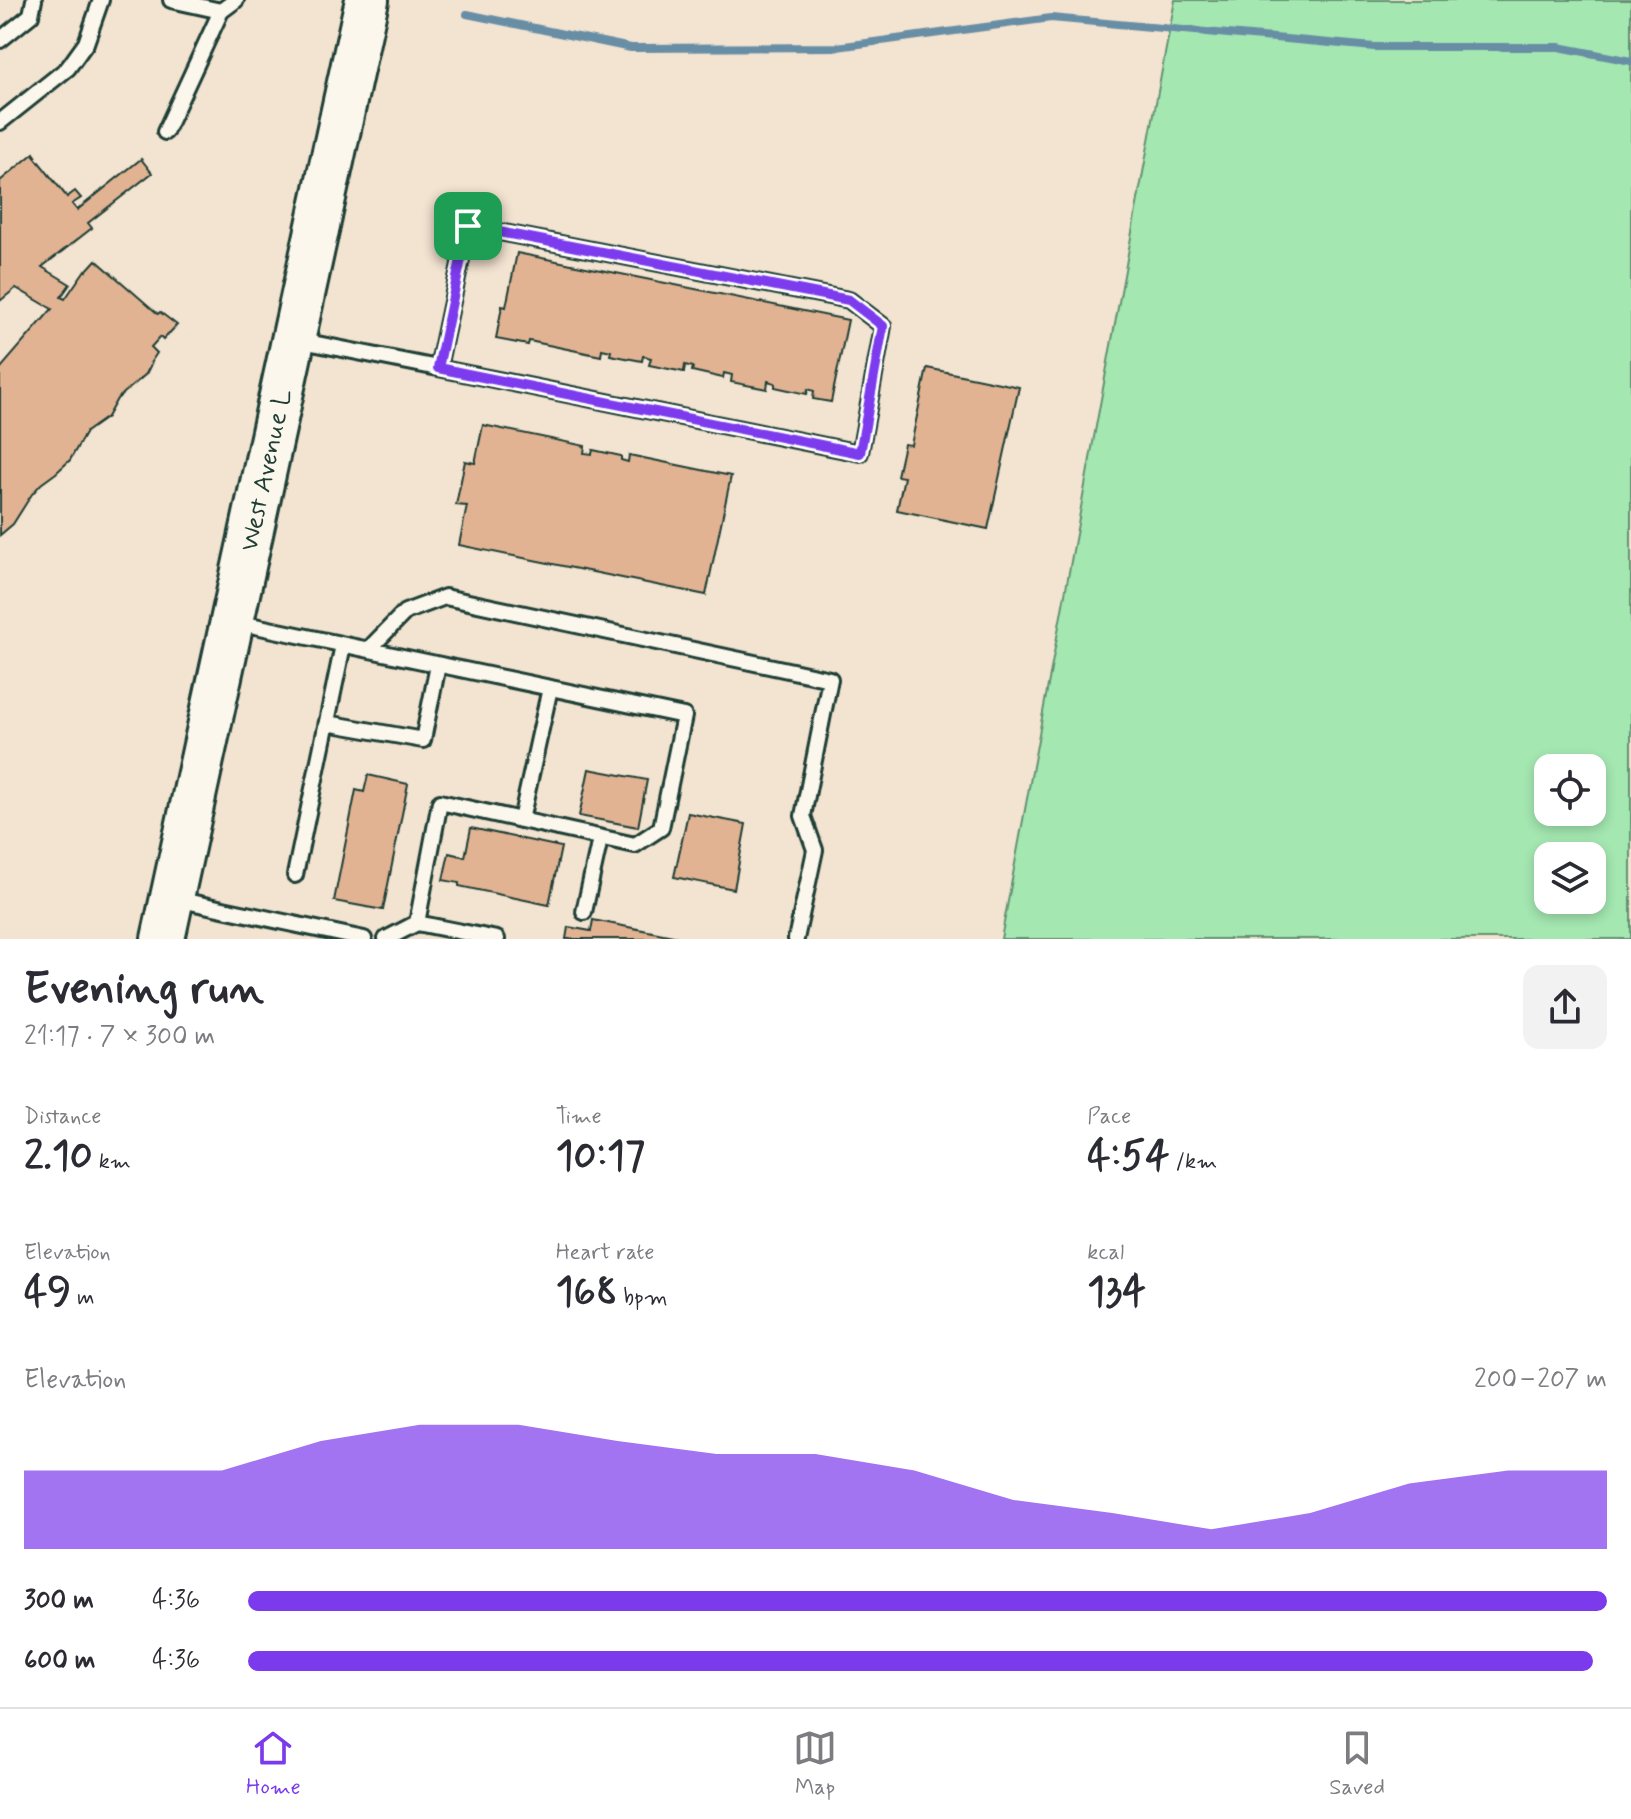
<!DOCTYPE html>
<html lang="en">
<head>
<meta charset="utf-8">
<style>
	:root { --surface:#fff; --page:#f2f2f3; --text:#2b2b33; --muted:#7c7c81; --line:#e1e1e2; --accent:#7c3aed }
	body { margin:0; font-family:Mynerve,sans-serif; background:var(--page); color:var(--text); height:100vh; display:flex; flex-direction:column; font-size:30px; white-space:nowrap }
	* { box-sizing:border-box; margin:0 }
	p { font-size:26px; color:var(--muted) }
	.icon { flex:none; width:44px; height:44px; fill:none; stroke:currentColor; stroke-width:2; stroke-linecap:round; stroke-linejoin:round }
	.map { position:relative; height:939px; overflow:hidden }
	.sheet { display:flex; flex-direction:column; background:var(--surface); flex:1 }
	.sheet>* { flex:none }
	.controls { position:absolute; left:1534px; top:754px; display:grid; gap:16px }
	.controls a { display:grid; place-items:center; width:72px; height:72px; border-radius:16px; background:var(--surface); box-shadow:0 4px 12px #0003; font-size:40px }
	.pin { position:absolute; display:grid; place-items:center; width:68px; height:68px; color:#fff; margin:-34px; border-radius:16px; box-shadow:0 4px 12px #0006 }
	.round { display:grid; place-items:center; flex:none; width:84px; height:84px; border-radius:16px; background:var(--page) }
	.head { display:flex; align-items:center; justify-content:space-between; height:136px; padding:0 24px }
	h1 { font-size:44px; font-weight:700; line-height:60px }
	.metrics { display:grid; grid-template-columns:repeat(3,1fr); gap:12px; height:136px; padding:8px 24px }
	.metrics div { display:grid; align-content:center }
	.metrics b { font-size:40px; font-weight:700 }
	.metrics small { font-size:22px; font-weight:400 }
	.metrics p { font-size:22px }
	.chart { height:224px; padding:16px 24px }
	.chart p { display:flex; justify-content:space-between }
	.chart svg { width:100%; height:144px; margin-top:8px; fill:var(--accent); opacity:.7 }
	ul { padding:0 24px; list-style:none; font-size:26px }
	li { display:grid; grid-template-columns:128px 96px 1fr; align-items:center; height:60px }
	li i { height:20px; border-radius:10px; background:var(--accent) }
	.tab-bar { display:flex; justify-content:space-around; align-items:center; height:112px; border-top:2px solid var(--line); background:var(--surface); font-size:22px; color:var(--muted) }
	.tab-bar a { display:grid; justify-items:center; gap:4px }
	.tab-bar .on { color:var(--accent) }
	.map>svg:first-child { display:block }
	.green { fill:#a4e7b1; stroke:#629272; stroke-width:2; fill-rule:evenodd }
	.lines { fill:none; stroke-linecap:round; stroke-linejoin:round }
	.stream { stroke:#688ea5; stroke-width:8 }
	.building { fill:#e1b392; stroke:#1f3d34; stroke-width:2 }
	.lane-casing { stroke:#1f3d34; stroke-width:20 }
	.primary-casing { stroke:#1f3d34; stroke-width:48 }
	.lane { stroke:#fbf7ec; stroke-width:14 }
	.primary { stroke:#fbf7ec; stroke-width:42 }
	.route-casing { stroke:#fff; stroke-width:16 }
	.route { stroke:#7c3aed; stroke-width:10 }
	.labels { text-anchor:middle; stroke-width:7; stroke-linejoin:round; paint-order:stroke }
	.street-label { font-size:26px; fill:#1f3d34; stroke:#fbf7ec }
</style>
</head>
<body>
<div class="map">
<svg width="1631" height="939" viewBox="0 0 1631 939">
	<rect width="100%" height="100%" fill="#f3e3d1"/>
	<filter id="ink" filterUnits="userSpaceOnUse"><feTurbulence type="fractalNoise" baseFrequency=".0125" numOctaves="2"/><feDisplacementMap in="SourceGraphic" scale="16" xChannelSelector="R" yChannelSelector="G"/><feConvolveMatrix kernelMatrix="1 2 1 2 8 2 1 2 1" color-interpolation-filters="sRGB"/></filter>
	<g filter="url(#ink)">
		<path class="green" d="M1175,0h456v939h-630zM1548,768h44v44h-44zM1548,856h44v44h-44z"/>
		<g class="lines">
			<path class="stream" d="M467,14l164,34 206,-1 214,-29 323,29h185l72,14"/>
		</g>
		<g class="building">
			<path d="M34,153l2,3h-2l33,41 8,-6 6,7 -9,6 5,6 64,-51 11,14 -64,50 4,5 -50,39 28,17 -9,13 4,2 20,-29 1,1 10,-11 62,54 2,-2 17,13 -14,15 -3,-3 -9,10 6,6 -6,9h1l-6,12 -29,25 -10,18 -21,15 -16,28 -14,13 -15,11 -9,10 -19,30 -13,11v-166l52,-60 -36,-21 -16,13v-120z"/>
			<path d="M517,253l331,67 -17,82 -18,-3 1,-8 -6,-2 -1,5 -32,-7v-4l-7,-2 -1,8 -36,-7 1,-7 -8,-2 -1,5 -31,-7 1,-4 -8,-2 -1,7 -35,-7 2,-7 -8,-2 -1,5 -32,-6 1,-4 -9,-2 -1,7 -72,-15 -1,4 -32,-6 6,-33 4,1z"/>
			<path d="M927,368l92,19 -31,142 -91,-19 7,-33 -7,-1 7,-32 7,1z"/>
			<path d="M483,425l102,21 -1,7 8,1 1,-4 28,6v4l7,2 1,-7 102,21 -25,119 -247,-50 8,-39 -11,-1 9,-44 10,2z"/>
			<path d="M589,769l58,11 -9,47 -59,-11z"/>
			<path d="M368,775l40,9 -25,126 -49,-9 22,-111 8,2z"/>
			<path d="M688,813l58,11 -12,65 -60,-12z"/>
			<path d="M471,828l90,19 -12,58 -90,-19v-3l-16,-3 6,-27 16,4z"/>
			<path d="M593,920l95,19h-122l2,-12 23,4z"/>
		</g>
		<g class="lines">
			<g class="lane-casing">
				<g id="lane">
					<path d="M171,0l50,11"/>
					<path d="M0,40l31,-25 3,-15"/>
					<path d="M0,122l68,-54 18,-25 15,-43"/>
					<path d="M165,132l56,-121 15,-11"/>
					<path d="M297,340l141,28 422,85 23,-127 -34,-26 -381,-74 -30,142"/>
					<path d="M236,622l448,94 -23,112 -26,17 -114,-25"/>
					<path d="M369,649l36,-37 40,-15 385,82 -27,137 12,34 -19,89"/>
					<path d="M327,723l96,17 15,-75"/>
					<path d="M295,875l48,-230"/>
					<path d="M176,899l188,40"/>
					<path d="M584,912l16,-73"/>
					<path d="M417,923l23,-121 81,18 29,-132"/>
					<path d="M386,939l31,-16 80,16"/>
				</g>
			</g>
			<g class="primary-casing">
				<g id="primary">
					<path id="s1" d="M163,939l204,-939"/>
				</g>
			</g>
			<use href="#lane" class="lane"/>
			<use href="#primary" class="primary"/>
		</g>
	</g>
	<g class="lines" filter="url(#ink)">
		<g class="route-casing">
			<path id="route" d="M468,226l381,74 34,26 -23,127 -422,-85z"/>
		</g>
		<use href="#route" class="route"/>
	</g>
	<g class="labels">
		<g class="street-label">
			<text dy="9" stroke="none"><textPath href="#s1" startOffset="480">West Avenue L</textPath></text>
		</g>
	</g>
</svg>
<div class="controls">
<a><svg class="icon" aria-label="locate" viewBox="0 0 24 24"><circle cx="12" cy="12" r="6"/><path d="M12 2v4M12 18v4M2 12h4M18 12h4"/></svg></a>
<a><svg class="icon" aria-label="layers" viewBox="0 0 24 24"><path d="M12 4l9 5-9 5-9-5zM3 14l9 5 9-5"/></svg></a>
</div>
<div class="pin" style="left:468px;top:226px;background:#1e9e55"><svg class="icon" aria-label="arrive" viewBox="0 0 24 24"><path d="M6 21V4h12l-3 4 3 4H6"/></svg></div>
</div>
<section class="sheet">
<div class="head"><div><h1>Evening run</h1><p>21:17 · 7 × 300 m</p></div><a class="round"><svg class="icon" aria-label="share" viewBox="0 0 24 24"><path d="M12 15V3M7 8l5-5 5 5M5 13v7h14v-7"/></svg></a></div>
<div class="metrics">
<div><p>Distance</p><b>2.10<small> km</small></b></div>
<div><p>Time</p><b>10:17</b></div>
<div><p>Pace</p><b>4:54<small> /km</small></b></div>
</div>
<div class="metrics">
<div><p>Elevation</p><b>49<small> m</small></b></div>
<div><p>Heart rate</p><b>168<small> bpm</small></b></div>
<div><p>kcal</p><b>134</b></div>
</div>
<div class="chart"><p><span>Elevation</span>200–207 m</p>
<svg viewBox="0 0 160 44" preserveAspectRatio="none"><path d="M0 44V20L10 20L20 20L30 11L40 6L50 6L60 11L70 15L80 15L90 20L100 29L110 33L120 38L130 33L140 24L150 20L160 20V44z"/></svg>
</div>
<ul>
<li><b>300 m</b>4:36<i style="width:100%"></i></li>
<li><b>600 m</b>4:36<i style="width:99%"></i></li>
</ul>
</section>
<nav class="tab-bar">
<a class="on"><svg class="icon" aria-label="home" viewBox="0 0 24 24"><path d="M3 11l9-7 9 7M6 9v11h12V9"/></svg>Home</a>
<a><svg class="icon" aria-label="map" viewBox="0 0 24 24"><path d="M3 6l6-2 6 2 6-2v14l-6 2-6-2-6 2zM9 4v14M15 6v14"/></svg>Map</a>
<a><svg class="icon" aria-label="saved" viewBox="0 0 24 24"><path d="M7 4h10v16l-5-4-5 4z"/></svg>Saved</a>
</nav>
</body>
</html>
